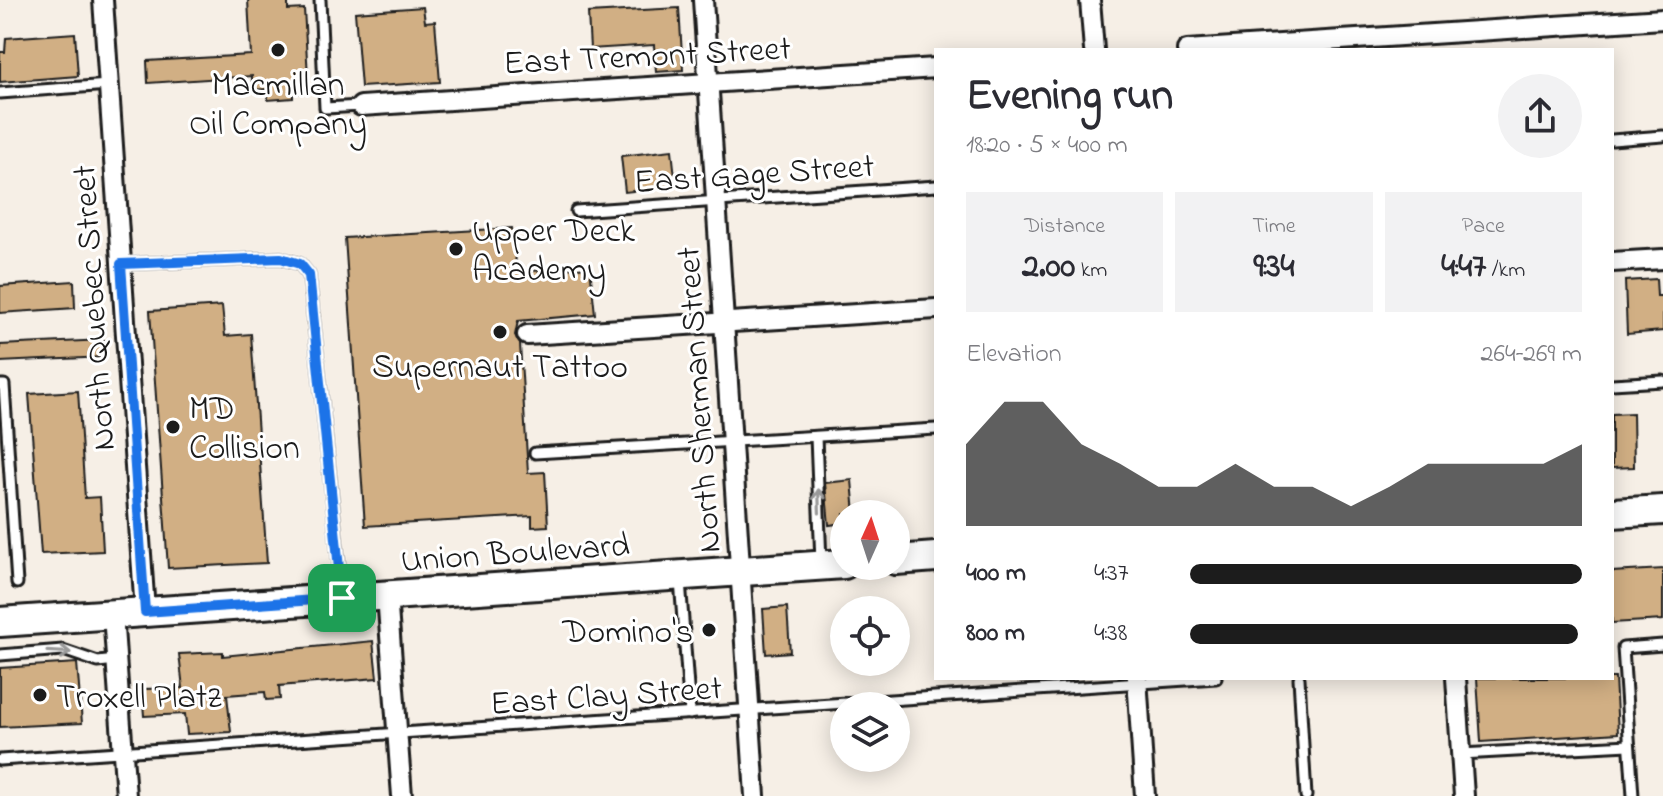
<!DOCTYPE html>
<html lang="en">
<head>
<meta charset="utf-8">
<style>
	:root { --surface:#fff; --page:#f2f2f3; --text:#2b2b33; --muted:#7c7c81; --accent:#1c1c1c }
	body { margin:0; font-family:"Indie Flower",sans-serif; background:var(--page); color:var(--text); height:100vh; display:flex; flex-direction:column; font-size:30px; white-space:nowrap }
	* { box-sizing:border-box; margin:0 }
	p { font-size:26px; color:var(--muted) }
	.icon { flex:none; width:44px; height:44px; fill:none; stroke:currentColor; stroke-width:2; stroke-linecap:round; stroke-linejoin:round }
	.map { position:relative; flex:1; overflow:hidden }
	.panel { position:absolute; left:934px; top:48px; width:680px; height:632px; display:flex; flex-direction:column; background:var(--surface); border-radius:0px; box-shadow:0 4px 20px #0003 }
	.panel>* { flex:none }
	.needle { width:52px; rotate:3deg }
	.controls { position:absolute; left:830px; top:500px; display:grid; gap:16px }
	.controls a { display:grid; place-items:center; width:80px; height:80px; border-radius:50%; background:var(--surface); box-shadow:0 4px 20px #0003; font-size:40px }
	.pin { position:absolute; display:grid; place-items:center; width:68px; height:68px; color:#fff; margin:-34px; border-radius:16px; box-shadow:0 4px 12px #0006 }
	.round { display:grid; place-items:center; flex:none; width:84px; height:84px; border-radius:42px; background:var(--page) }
	.head { display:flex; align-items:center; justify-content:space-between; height:136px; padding:0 32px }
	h1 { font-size:44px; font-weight:800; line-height:60px }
	.figures { display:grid; grid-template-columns:repeat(3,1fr); gap:12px; height:136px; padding:8px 32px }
	.figures div { display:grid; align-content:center; border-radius:0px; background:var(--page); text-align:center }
	.figures b { font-size:34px; font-weight:800 }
	.figures small { font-size:22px; font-weight:400 }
	.figures p { font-size:22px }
	.chart { height:224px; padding:16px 32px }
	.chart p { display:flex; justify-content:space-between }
	.chart svg { width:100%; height:144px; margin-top:8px; fill:var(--accent); opacity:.7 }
	ul { padding:0 32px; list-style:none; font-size:26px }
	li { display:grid; grid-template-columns:128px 96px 1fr; align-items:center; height:60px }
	li i { height:20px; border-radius:10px; background:var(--accent) }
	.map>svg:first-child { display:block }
	.building { fill:#d1af84; stroke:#1c1c1c; stroke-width:2 }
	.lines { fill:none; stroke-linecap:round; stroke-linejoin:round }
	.lane-casing { stroke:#1c1c1c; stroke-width:15 }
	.street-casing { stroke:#1c1c1c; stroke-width:24 }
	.primary-casing { stroke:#1c1c1c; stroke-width:34 }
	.lane { stroke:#fff; stroke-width:9 }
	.street { stroke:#fff; stroke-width:18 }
	.primary { stroke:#fff; stroke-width:28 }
	.oneway { stroke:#999 }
	.route-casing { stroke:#fff; stroke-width:16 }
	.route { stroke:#1a73e8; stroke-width:10 }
	.poi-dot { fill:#1c1c1c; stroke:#fff; stroke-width:3 }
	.labels { text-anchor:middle; stroke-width:6; stroke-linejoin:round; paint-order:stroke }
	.street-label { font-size:34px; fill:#1c1c1c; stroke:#fff }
	.poi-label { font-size:34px; fill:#1c1c1c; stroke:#fff; text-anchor:start }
</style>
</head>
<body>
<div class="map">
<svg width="1663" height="796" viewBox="0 0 1663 796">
	<rect width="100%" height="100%" fill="#f6efe6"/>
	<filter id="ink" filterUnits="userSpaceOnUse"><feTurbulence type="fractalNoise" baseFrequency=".0125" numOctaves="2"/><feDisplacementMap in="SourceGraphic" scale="16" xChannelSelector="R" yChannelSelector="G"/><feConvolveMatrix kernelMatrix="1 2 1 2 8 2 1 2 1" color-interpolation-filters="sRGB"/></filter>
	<g filter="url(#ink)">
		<g class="building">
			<path d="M248,0h40v10l16,-1 5,84h-16v5l-25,2v-11l-16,1v-14l-104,7 -1,-22 104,-6z"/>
			<path d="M423,7l2,15 10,-1 5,61 -79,5 -6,-75z"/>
			<path d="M679,8l4,62 -27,2 -2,-27 -64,4 -2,-36z"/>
			<path d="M75,33l3,43 -78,6v-30h5l1,-14z"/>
			<path d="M672,150l4,36 -51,6 -4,-36z"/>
			<path d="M512,228l5,44 73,-5 5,47 -77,7 -3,14 5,9 8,129 17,-1 3,54 -16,1v-11l-167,10 -20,-288z"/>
			<path d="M1656,279l1,17h6v35l-36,3 -2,-53z"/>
			<path d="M74,281l1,27 -75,5v-27z"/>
			<path d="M222,306l3,30 26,-2 16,229 -99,5 -18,-257z"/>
			<path d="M104,340l1,17 -105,5v-17z"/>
			<path d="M78,391l7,107 15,-1 3,54 -62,3 -12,-160z"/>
			<path d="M1633,413l1,54 -22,1v-54z"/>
			<path d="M852,480l3,34h-11v9l-15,2 -4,-42z"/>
			<path d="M1663,569v51l-51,3v-51z"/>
			<path d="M787,607l3,45 -24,2 -3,-45z"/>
			<path d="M373,641l4,37 -98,8 1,13 -14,1 -1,-8 -38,3 4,37 -44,2 -2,-20 -41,2 -2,-27 41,-1 -4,-34 44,-2v4z"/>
			<path d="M77,663l5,60 -82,4v-59z"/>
			<path d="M1477,678h138l3,55 -137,9z"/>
		</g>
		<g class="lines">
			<g class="lane-casing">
				<g id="lane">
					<path d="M320,0l5,108 36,-2"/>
					<path d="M0,93l109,-8"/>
					<path d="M1612,140l51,-4"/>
					<path d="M576,211l360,-25"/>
					<path d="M121,264l160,-6 19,6 9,11 33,320"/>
					<path d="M1612,384l51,-3"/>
					<path d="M0,385h4l13,198"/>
					<path d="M816,437l5,125"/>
					<path d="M535,453l401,-24"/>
					<path d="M680,580l10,134"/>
					<path d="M0,655l63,-5 35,12 18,-2"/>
					<path d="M1299,678l7,118"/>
					<path d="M1461,754l168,-9"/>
					<path d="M0,760l1216,-82"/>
					<path d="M1633,796l-10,-148 40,-3"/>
				</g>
			</g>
			<g class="street-casing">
				<g id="street">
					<path d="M103,0l42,612"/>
					<path d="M703,0l52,796"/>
					<path d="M1090,0l4,50"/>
					<path d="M1187,50l476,-31"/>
					<path d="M361,106l575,-38"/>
					<path d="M1612,262l51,-3"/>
					<path d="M527,335l409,-26"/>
					<path d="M387,595l15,201"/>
					<path d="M113,614l13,182"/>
					<path d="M1137,678l8,118"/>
					<path d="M1456,678l8,118"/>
				</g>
			</g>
			<g class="primary-casing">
				<g id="primary">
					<path d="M1612,513l51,-3"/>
					<path d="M896,560l40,-3"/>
					<path d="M0,622l844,-58"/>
				</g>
			</g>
			<use href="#lane" class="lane"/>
			<use href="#street" class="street"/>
			<use href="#primary" class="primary"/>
		</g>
		<defs><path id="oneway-shaft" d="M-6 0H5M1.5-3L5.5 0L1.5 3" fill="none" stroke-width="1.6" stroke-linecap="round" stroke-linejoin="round" transform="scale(2)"/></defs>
		<g class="oneway">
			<use href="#oneway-shaft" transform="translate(819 501) rotate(-92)"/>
			<use href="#oneway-shaft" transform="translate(59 652) rotate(3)"/>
		</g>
	</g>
	<g class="lines" filter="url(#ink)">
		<g class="route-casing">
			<path id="route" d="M281,258l19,6 9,11 33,323 -197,14 -24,-348z"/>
		</g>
		<use href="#route" class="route"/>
	</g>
	<g class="poi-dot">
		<circle cx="278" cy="50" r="8"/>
		<circle cx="456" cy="249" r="8"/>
		<circle cx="500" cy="332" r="8"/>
		<circle cx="173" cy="427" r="8"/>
		<circle cx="709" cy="630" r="8"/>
		<circle cx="40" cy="695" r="8"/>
	</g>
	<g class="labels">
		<g class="street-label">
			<text transform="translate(647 54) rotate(-3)" y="12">East Tremont Street</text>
			<text transform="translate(754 172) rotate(-4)" y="12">East Gage Street</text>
			<text transform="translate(92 308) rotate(-94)" y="12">North Quebec Street</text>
			<text transform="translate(697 400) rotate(-94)" y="12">North Sherman Street</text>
			<text transform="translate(515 551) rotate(-4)" y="12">Union Boulevard</text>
			<text transform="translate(606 694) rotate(-4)" y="12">East Clay Street</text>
		</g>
		<g class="poi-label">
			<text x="278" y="95" text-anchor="middle">Macmillan<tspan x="278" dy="39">Oil Company</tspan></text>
			<text x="472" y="241">Upper Deck<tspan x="472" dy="39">Academy</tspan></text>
			<text x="500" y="377" text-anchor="middle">Supernaut Tattoo</text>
			<text x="189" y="419">MD<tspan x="189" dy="39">Collision</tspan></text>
			<text x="693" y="642" text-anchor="end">Domino's</text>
			<text x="56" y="707">Troxell Platz</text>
		</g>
	</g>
</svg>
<div class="controls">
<a><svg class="needle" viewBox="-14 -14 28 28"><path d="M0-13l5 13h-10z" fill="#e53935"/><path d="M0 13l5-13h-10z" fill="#7c7c81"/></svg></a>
<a><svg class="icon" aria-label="locate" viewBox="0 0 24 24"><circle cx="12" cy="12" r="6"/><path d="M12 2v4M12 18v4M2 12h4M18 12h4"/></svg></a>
<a><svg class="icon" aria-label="layers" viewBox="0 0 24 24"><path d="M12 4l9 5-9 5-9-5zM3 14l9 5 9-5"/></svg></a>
</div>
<div class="pin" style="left:342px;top:598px;background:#1e9e55"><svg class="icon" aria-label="arrive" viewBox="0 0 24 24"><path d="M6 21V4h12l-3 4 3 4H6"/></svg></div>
<section class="panel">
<div class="head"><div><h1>Evening run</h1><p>18:20 · 5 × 400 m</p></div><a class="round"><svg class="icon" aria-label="share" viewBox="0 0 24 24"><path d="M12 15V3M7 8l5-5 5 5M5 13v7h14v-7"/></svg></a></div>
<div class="figures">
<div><p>Distance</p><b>2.00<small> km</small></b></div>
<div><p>Time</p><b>9:34</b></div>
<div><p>Pace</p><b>4:47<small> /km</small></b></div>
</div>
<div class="chart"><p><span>Elevation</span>264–269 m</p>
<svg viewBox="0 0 160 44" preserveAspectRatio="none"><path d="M0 44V19L10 6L20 6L30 19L40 25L50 32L60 32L70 25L80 32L90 32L100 38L110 32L120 25L130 25L140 25L150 25L160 19V44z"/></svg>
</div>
<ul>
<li><b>400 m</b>4:37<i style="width:100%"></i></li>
<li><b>800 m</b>4:38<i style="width:99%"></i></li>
</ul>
</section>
</div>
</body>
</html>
